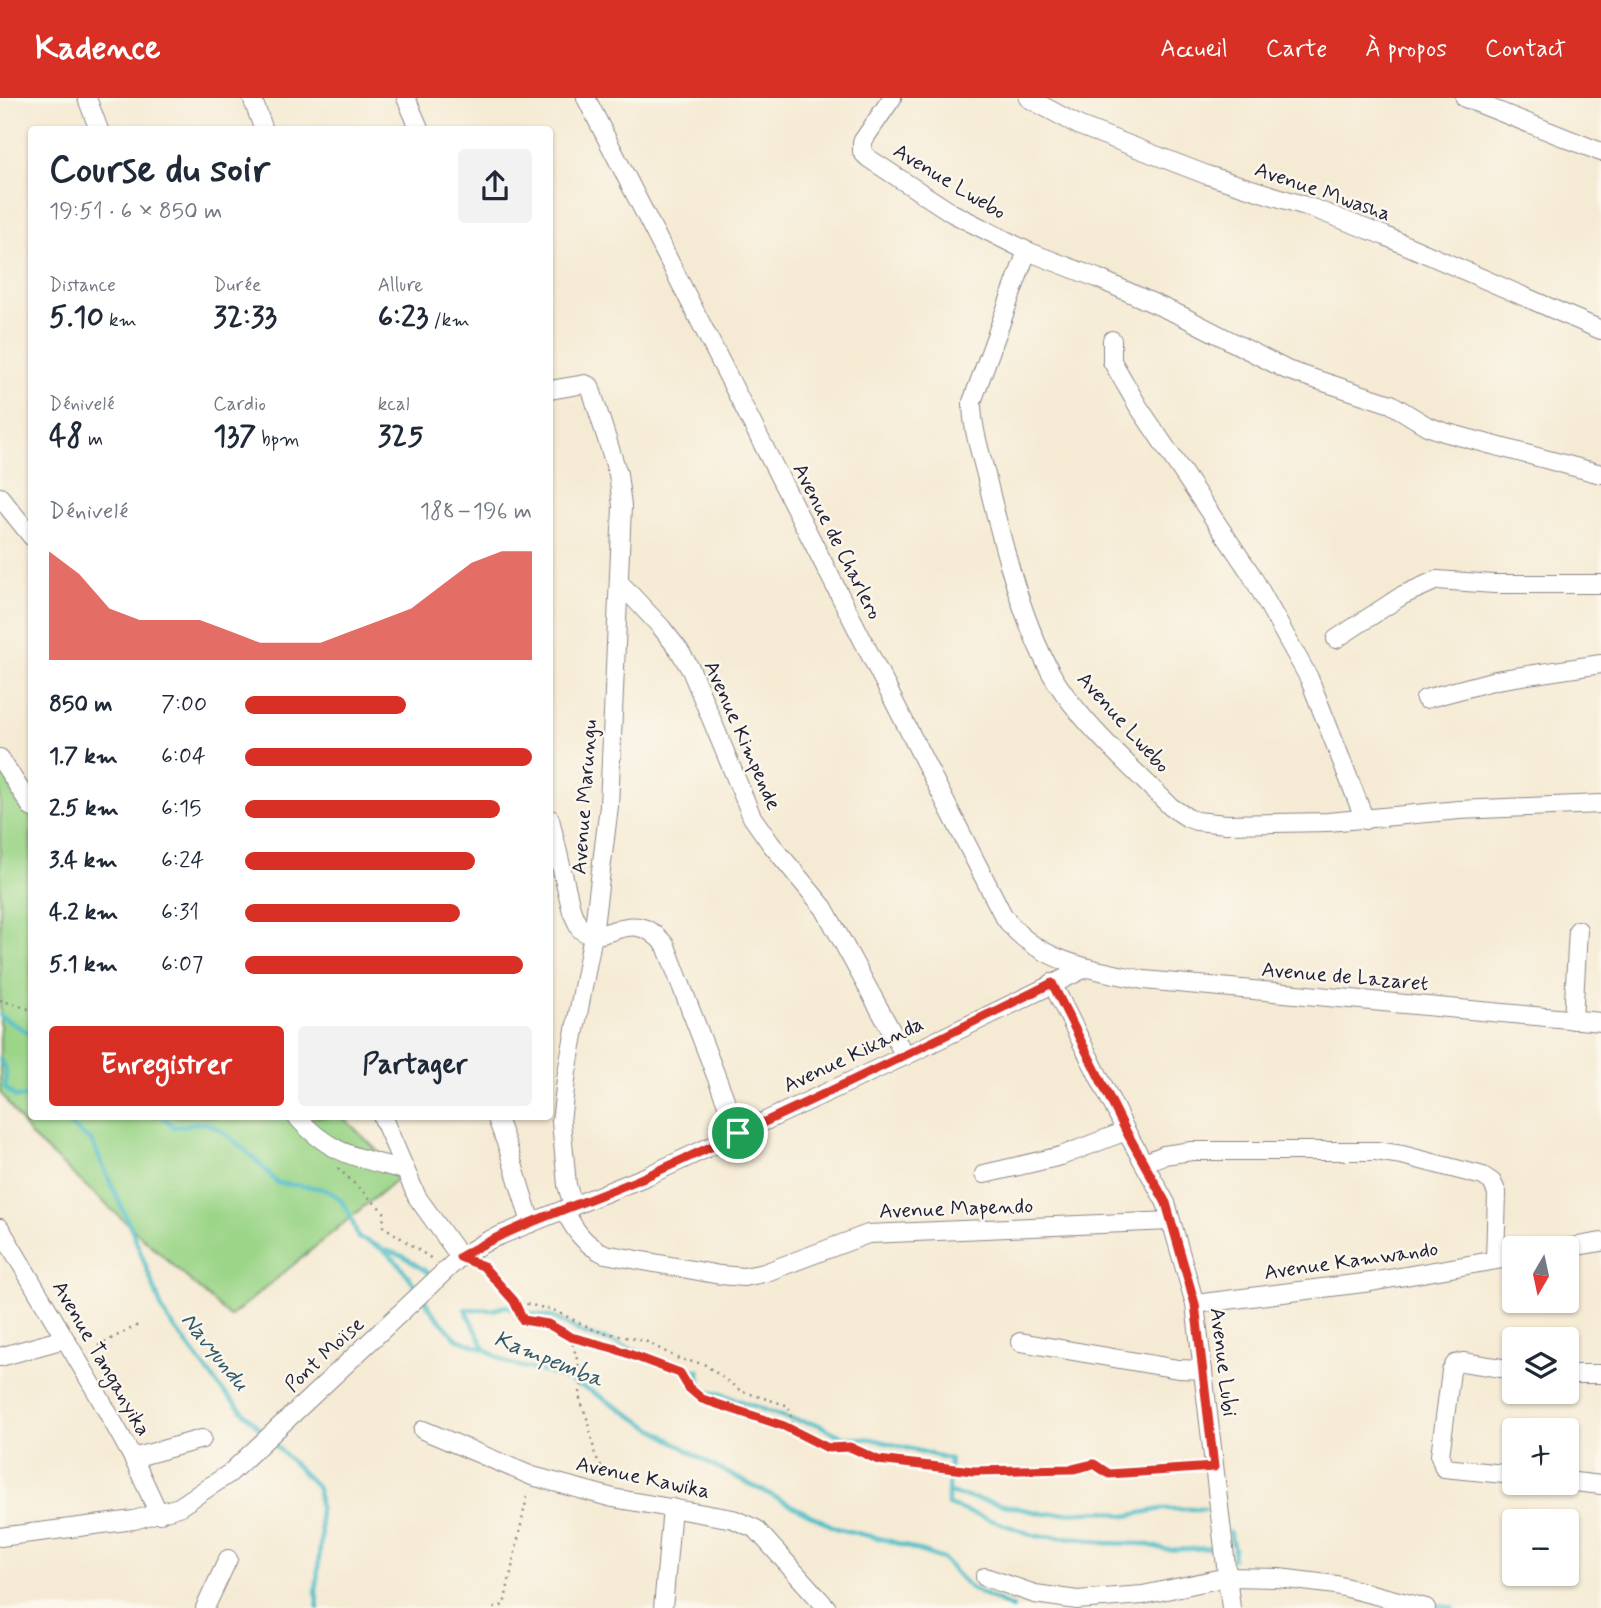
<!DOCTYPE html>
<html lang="fr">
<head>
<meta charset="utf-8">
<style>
	:root { --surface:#fff; --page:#f2f2f3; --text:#1f2937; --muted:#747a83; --accent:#d93025 }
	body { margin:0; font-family:Mynerve,sans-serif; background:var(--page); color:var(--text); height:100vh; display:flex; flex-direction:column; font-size:26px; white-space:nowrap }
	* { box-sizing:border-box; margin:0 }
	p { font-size:23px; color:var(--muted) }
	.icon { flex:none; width:38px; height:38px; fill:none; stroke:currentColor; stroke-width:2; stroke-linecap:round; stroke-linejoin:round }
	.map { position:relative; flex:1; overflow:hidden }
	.panel { position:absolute; left:28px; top:28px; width:525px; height:994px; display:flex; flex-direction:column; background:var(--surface); border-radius:7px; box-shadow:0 2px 5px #0004 }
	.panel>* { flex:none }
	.needle { width:46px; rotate:189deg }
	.tools { position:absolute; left:1502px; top:1138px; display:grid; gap:14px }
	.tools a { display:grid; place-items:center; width:77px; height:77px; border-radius:7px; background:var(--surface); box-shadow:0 2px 5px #0004; font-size:35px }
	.pin { position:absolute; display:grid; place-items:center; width:60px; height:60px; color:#fff; margin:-30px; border:4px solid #fff; border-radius:50%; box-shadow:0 2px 7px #0007 }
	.round { display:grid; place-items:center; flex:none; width:74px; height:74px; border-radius:7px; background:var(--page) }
	.head { display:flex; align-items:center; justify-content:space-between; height:119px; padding:0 21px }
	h1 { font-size:38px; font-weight:800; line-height:52px }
	.stats { display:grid; grid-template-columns:repeat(3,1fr); gap:10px; height:119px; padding:7px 21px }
	.stats div { display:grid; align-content:center }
	.stats b { font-size:30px; font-weight:800 }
	.stats small { font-size:19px; font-weight:400 }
	.stats p { font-size:19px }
	.chart { height:196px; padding:14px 21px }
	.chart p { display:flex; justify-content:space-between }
	.chart svg { width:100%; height:126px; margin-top:7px; fill:var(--accent); opacity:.7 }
	.action { display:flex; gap:14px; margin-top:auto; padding:14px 21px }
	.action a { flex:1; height:80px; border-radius:7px; background:var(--accent); color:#fff; font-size:28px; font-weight:800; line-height:80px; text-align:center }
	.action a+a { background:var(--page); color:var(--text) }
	ul { padding:0 21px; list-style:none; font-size:23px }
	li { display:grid; grid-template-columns:112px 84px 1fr; align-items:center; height:52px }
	li i { height:18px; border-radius:9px; background:var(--accent) }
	header { display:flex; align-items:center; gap:42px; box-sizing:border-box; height:98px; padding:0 35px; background:var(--accent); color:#fff }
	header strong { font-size:33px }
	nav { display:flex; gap:38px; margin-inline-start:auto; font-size:24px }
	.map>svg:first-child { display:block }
	.green { fill:#9bd588; stroke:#5e7c62; stroke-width:2 }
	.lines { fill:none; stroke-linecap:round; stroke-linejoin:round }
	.stream { stroke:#51bec8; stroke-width:4.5 }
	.street-casing { stroke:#8c8687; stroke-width:20 }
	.path { stroke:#8c8687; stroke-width:2.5; stroke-dasharray:2 5; stroke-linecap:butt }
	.street { stroke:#fff; stroke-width:18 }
	.route-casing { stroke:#fff; stroke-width:14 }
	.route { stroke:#d93025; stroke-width:9 }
	.labels { text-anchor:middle; stroke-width:5; stroke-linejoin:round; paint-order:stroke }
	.street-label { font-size:21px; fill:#22223b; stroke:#fbf7ec }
	.water-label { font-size:23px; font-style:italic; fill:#32596c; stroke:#fbf7ec }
</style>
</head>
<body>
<header>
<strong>Kadence</strong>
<nav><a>Accueil</a><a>Carte</a><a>À propos</a><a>Contact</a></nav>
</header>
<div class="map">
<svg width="1601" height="1510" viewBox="0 0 1601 1510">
	<rect width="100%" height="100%" fill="#fbf7ec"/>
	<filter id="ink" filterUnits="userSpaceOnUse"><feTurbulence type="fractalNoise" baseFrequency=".0143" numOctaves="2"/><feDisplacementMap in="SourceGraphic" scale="14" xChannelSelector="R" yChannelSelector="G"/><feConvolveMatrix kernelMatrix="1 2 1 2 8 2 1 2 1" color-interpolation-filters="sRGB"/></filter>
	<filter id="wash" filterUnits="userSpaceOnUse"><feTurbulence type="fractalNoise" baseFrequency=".00686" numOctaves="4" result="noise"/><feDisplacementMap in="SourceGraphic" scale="28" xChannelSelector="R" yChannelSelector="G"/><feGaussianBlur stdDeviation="1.57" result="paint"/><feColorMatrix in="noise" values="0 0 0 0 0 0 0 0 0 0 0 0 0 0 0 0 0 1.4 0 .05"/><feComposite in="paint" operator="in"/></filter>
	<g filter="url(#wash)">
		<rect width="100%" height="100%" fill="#f5ead3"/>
		<path class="green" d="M0,660l31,39 1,319 311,1 59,58 -172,142 -198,-180 -32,-45z"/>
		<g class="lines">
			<g class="stream">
				<path d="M0,918l32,19"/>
				<path d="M0,962l6,10 -1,18 11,9h16"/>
				<path d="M58,1018l34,26 40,88 32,84 57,75 43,44"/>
				<path d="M162,1018l12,11c9,-1 20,-4 29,-4 18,1 62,45 74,60 51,7 64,-1 81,55 29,8 44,28 60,52"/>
				<path d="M386,1152l17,6 30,20"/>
				<path d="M423,1199l10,16 24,26 29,11 22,13 51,13 34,16 117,72 126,64 54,13 53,18 27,29 43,20"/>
				<path d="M485,1251l-20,-40 28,1 13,-4 14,5 35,7 29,16 30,8 70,28h15l1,21 22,3 67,25 28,5 26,13 29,2 78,20 -2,34 97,21 60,-3 22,5 34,-7h44"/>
				<path d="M270,1342l48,48 3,48 -5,56 2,16"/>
				<path d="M948,1395v12l88,31 45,2 24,5 40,1 22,6 48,-2"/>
				<path d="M1230,1434l3,13"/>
				<path d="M1233,1461l1,-11"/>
				<path d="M1430,1506l24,4"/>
			</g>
		</g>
	</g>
	<g filter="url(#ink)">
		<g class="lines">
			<g class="street-casing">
				<g id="street">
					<path d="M87,0l12,32"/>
					<path d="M252,0l12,32"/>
					<path d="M406,0l14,32"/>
					<path d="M586,0l417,817c31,47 89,54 141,65l457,42"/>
					<path d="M892,0l-30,44v10l6,6 84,55 75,38 70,27 85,38 105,54 104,34 36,22 17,6 157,42"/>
					<path d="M1028,0l52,28 127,49 105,33 73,28 216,94"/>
					<path d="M1465,0l136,54"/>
					<path d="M1027,153l-55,151c0,25 8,49 14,73 15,63 34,141 65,198 25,45 83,97 120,134l17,11 8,3 30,3 102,-2 131,-12 142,-6"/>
					<path d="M1112,242v21l26,45 113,168 58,104 56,142"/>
					<path d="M550,292l35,-6 5,2 28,88 4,32 -13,300 -16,129 -26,137 -6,49 6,64 6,21"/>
					<path d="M0,399l32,40"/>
					<path d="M619,484l42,45 18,23 12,20 61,147 19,27 53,64 81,148"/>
					<path d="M1336,541l67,-44 34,-15 57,4h107"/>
					<path d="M1425,601l71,-19 105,-16"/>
					<path d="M0,660l32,50"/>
					<path d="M550,721l22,93 8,17c24,22 50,-28 86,17l72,187"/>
					<path d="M1052,885l74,148 40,72 29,101 36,304"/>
					<path d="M1573,922l5,-90"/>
					<path d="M296,1018c34,39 61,41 108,54"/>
					<path d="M382,1018l35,81 43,60"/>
					<path d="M496,1018l12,32 23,75"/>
					<path d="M1144,1065l20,-8 28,-4h184l26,4 81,21 9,6 5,11 -2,67"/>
					<path d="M984,1076l77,-18 65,-25"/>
					<path d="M564,1112c11,20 19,34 41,44l115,21 24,2 20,-4 104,-39 303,-13"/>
					<path d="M0,1130l97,165 36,65 26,56"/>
					<path d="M1566,1150l35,-6"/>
					<path d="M1195,1206l176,-22 143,-25"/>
					<path d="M1020,1244l158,27 25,1"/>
					<path d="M0,1259l64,-18"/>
					<path d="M1514,1272l-51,-8 -8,2 -4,7 -11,85 4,12 70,7"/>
					<path d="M1566,1276h35"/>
					<path d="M423,1332l109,46 81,22 120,21 23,10 71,79"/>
					<path d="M133,1360l69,-19"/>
					<path d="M1566,1383l35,4"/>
					<path d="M0,1439l134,-17 45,-13 51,-34 230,-216 29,-17 158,-64 258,-120 181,-88"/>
					<path d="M985,1479l50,17 42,6 66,-5 84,-18 52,1 57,7 90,23"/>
					<path d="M205,1510l23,-49"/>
					<path d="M663,1510l9,-100"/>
				</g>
			</g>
			<g class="path">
				<path d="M0,902l32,10"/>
				<path d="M338,1070l46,44 -1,14 49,33"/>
				<path d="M479,1167l35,36 39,9 44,21 48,10 34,18 25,5 37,27 48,15 4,23"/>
				<path d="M514,1203l9,18 25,5 23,13 42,11 67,25 9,15 13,11 82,27 44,22 22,-1 28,13 95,11 100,-2 21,-5 15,10 90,-6"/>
				<path d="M571,1239l12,45 -4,14 10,28 6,31 14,25"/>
				<path d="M98,1262l1,-15 39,-20"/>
				<path d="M494,1510l10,-3 24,-113"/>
			</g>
			<use href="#street" class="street"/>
		</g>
	</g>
	<g class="lines" filter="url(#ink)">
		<g class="route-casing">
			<path id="route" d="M1052,885l74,148 40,72 29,101 19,163 -105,7 -15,-10 -21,5 -100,2 -95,-11 -28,-13 -22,1 -44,-22 -82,-27 -13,-11 -9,-15 -67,-25 -42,-11 -23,-13 -25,-4 -9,-19 -31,-35 -23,-9c59,-35 127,-54 189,-82 136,-61 270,-126 403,-192z"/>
		</g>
		<use href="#route" class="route"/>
	</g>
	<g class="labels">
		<g class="street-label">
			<text transform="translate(950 83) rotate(31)" y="7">Avenue Lwebo</text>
			<text transform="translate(1323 93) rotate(19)" y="7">Avenue Mwasha</text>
			<text transform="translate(838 443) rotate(63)" y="7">Avenue de Charlero</text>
			<text transform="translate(1124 624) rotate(48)" y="7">Avenue Lwebo</text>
			<text transform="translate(743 637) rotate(66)" y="7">Avenue Kimpende</text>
			<text transform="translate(584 699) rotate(-86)" y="7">Avenue Marungu</text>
			<text transform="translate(1345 878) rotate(5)" y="7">Avenue de Lazaret</text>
			<text transform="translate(853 956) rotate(-25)" y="7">Avenue Kikanda</text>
			<text transform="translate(956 1110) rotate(-2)" y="7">Avenue Mapendo</text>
			<text transform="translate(1351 1162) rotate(-8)" y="7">Avenue Kamwando</text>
			<text transform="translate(324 1256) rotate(-43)" y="7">Pont Moïse</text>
			<text transform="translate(102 1260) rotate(60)" y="7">Avenue Tanganyika</text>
			<text transform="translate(1224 1264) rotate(83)" y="7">Avenue Lubi</text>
			<text transform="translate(643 1379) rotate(12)" y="7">Avenue Kawika</text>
		</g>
		<g class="water-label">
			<text transform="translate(216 1253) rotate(51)" y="8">Navyundu</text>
			<text transform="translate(549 1260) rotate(22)" y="8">Kampemba</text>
		</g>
	</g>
</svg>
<div class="tools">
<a><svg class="needle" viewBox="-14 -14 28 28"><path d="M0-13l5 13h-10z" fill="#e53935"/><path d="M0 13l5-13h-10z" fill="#747a83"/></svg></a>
<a><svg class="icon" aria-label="layers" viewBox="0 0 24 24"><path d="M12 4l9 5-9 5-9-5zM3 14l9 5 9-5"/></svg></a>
<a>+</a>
<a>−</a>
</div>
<div class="pin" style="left:738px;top:1035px;background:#1e9e55"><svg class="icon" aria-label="arrive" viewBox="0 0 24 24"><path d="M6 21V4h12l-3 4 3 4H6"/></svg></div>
<section class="panel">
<div class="head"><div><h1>Course du soir</h1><p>19:51 · 6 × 850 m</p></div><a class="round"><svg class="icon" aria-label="share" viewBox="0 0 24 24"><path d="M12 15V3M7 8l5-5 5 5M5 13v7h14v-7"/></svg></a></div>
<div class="stats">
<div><p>Distance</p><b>5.10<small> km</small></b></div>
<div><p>Durée</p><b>32:33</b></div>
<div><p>Allure</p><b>6:23<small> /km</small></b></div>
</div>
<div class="stats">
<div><p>Dénivelé</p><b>48<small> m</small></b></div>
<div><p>Cardio</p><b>137<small> bpm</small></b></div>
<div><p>kcal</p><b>325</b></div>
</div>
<div class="chart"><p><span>Dénivelé</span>188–196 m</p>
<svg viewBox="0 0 160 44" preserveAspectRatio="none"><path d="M0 44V6L10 14L20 26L30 30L40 30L50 30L60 34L70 38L80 38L90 38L100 34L110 30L120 26L130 18L140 10L150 6L160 6V44z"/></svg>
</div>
<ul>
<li><b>850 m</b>7:00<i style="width:56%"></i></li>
<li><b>1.7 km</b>6:04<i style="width:100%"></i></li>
<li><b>2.5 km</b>6:15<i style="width:89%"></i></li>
<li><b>3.4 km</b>6:24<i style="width:80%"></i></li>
<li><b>4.2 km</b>6:31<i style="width:75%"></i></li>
<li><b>5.1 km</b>6:07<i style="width:97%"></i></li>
</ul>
<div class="action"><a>Enregistrer</a><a>Partager</a></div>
</section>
</div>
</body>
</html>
